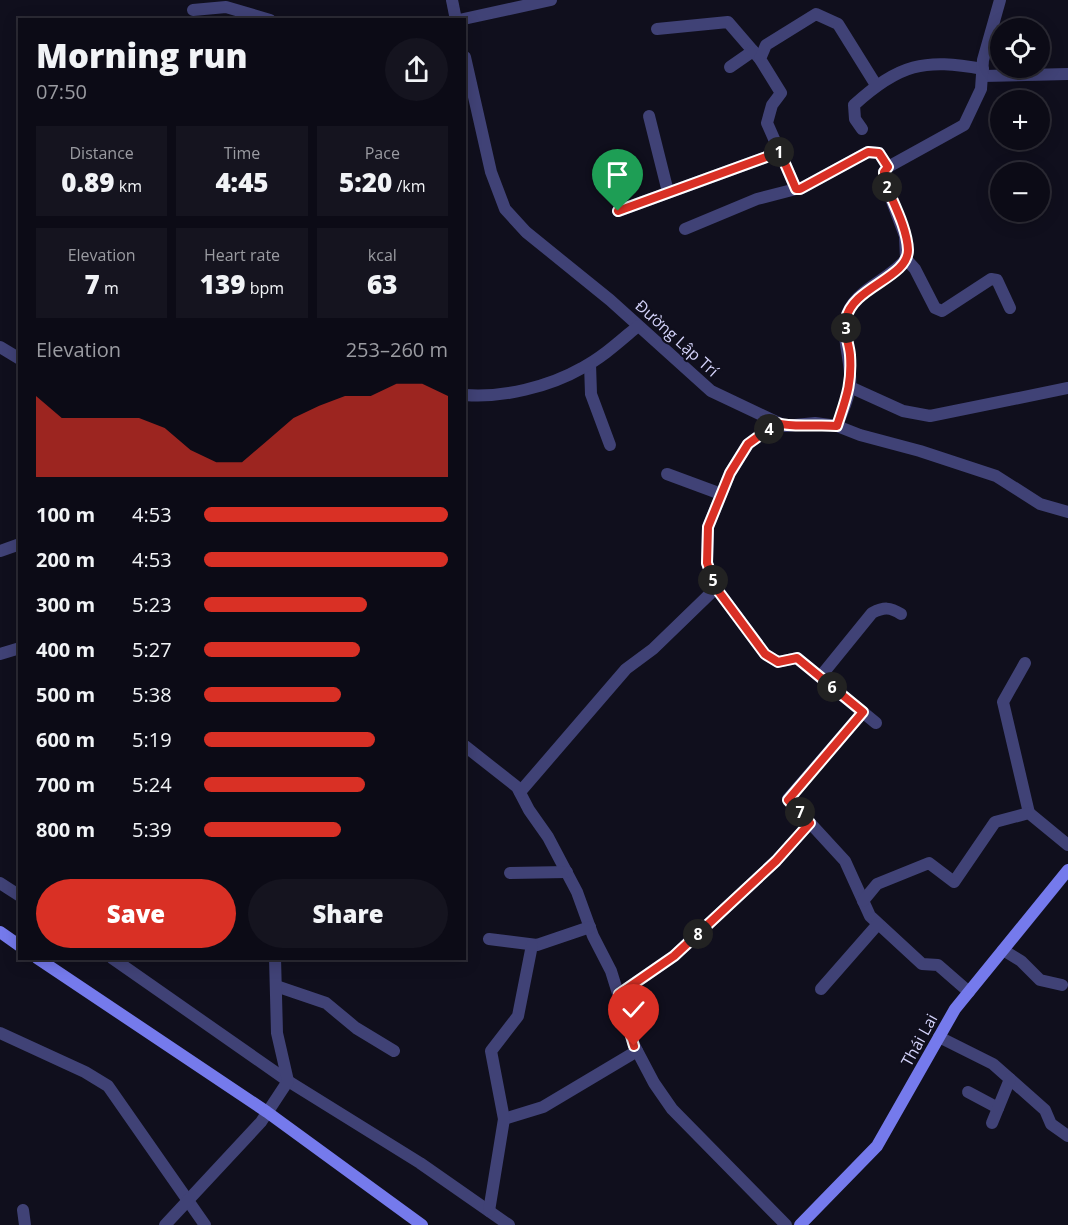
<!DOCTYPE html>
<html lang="en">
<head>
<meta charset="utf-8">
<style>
	:root { --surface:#0c0b16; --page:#15141f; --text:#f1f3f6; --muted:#9a9ba1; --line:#2c2b35; --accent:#d93025 }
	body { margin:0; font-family:"Open Sans",sans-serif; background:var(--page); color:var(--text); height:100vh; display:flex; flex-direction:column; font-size:22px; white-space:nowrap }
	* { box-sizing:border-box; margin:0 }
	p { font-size:20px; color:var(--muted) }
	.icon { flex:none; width:33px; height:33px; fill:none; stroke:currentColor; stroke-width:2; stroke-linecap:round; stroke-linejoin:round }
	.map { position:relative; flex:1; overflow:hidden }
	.sheet { position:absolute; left:18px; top:18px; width:448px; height:942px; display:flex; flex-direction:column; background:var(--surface); border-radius:0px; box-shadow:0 3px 15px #0003,0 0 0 2px var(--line) }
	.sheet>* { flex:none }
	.controls { position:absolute; left:990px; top:18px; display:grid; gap:12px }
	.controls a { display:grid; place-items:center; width:60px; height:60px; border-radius:50%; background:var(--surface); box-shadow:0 3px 15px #0003,0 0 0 2px var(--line); font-size:30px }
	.pin { position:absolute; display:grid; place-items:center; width:51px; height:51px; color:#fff; margin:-62px -26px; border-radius:50% 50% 50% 0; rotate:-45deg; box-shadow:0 0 6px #0007 }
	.pin .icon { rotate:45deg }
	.km { position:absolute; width:30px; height:30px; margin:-15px; border-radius:50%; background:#222; color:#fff; font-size:16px; line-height:30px; text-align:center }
	.round { display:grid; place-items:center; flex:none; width:63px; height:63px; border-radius:32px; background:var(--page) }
	.headline { display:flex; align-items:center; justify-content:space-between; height:102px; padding:0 18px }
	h1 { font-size:33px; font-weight:800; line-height:45px }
	.metrics { display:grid; grid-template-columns:repeat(3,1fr); gap:9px; height:102px; padding:6px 18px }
	.metrics div { display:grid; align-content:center; border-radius:0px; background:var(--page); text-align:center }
	.metrics b { font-size:26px; font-weight:800 }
	.metrics small { font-size:16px; font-weight:400 }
	.metrics p { font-size:16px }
	.chart { height:168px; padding:12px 18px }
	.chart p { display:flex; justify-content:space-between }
	.chart svg { width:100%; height:108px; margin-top:6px; fill:var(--accent); opacity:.7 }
	.button { display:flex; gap:12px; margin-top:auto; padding:12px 18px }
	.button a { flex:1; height:69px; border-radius:36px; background:var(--accent); color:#fff; font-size:24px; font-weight:800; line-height:69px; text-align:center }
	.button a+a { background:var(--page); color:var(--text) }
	ul { padding:0 18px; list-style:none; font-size:20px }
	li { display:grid; grid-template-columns:96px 72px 1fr; align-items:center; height:45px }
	li i { height:15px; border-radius:8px; background:var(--accent) }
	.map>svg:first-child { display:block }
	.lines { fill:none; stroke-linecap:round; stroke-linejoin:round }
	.street { stroke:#404276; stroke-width:12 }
	.secondary { stroke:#757aec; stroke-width:12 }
	.route-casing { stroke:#fff; stroke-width:12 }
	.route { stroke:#d93025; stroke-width:8 }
	.labels { text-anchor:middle; stroke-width:4.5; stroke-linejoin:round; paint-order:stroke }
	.street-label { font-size:16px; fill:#d3d2f9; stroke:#100f1d }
</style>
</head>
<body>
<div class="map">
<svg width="1068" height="1225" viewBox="0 0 1068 1225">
	<rect width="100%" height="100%" fill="#100f1d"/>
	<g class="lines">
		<g class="street">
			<path d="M452,0l4,20"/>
			<path d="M193,10l33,-3 44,13"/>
			<path d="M459,20l92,-20"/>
			<path d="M657,29l71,-7 32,37"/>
			<path d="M465,57l26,115 14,37 21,23 84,68 101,91 74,35 30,-3 22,3 23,9 60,16 76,25 44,28 28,8"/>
			<path d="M730,67l23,-16"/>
			<path d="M982,76l86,-2"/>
			<path d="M876,85l-38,-61 -22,-10 -50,31 -6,14 21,34 -9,12 -5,18 29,66h4l68,-37 11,1 9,14"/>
			<path d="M649,116l19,76"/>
			<path d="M862,129l-7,-10 -1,-14c45,-41 70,-47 129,-36"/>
			<path d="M618,211l162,-59"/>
			<path d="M685,229l72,-30 39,-10"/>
			<path d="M906,259l9,10 20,39 7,3 49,-32 6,1 13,28"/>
			<path d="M0,347l20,12"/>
			<path d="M590,364l1,30 19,51"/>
			<path d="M850,387l53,24 27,5 138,-28"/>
			<path d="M465,395c37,3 84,-8 117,-27 21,-11 38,-27 56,-42"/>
			<path d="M777,423l-29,21 -18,29 -22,54 -1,36 9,25 49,66 13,8 19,-4 79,65"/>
			<path d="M837,426c4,-12 12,-27 13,-40 3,-24 -13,-56 0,-78 12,-21 41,-30 56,-49l-1,-23 -21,-56v-8l4,-5 76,-42 17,-36 2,-29 17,-60"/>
			<path d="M667,474l54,20"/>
			<path d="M0,551l20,-7"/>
			<path d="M0,654l20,-6"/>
			<path d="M1025,663l-22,39 26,111"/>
			<path d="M820,677l52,-64c12,-6 18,-6 29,1"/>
			<path d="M863,712l-75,87 57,62 25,55 52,48 16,1 31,27"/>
			<path d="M465,746l52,41 12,23 19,27 29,55 16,44 18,35 23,74 20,38 18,26 114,116"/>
			<path d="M520,792l106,-123 27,-20 63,-61"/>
			<path d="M510,873l57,-1"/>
			<path d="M0,883l20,13"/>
			<path d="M863,901l14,-17 52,-21 25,19 41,-60 34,-9 39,32"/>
			<path d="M489,939l48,6 53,-18"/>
			<path d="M1003,950l18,11 19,19 22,5"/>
			<path d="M112,958l176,123 132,82 89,62"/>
			<path d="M276,986l50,17 30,25 38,23"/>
			<path d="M821,989l57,-65"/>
			<path d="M619,994l55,-38 102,-95 34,-38"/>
			<path d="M0,1033l85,39 23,14 97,139"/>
			<path d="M939,1037l54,27 52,46 6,14 17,12"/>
			<path d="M968,1092l30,16"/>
			<path d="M504,1119l39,-12 94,-56"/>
			<path d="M992,1123l18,-44"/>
			<path d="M23,1210l2,15"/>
			<path d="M489,1211l15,-92 -13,-68 27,-35 14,-71"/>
			<path d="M165,1225l96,-103 27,-41 -11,-48 -2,-75"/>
		</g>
		<g class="secondary">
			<path d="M0,932l20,14"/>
			<path d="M37,958l230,154 155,113"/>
			<path d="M800,1225l77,-79 78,-137 113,-139"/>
		</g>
	</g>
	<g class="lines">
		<g class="route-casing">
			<path id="route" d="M618,211l162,-59 16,37h4l68,-37 11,1 9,14 -4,5v8c8,21 23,47 24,70 0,28 -56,37 -62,69 -3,12 3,24 4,36 2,30 -4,43 -13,71 -17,-2 -46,2 -60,-3l-29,21 -18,29 -22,54 -1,36 9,25 49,66 13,8 19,-4 66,54 -75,88 22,23 -34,38 -102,95 -55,38 15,52"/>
		</g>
		<use href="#route" class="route"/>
	</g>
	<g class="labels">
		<g class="street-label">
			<text transform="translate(677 338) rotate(42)" y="6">Đường Lập Trí</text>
			<text transform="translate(919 1040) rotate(-61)" y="6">Thái Lai</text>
		</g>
	</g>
</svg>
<div class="controls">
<a><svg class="icon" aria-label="locate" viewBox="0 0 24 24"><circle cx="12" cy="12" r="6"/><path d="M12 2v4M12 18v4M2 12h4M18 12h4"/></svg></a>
<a>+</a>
<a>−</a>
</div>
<div class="pin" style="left:618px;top:211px;background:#1e9e55"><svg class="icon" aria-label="arrive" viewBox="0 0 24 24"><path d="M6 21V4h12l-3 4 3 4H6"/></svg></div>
<div class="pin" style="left:634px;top:1046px;background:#d93025"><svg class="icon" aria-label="check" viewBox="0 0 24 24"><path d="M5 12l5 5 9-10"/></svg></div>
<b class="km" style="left:779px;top:152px">1</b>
<b class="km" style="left:887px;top:187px">2</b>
<b class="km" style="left:846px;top:328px">3</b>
<b class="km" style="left:769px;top:429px">4</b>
<b class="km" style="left:713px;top:580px">5</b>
<b class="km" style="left:832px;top:687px">6</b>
<b class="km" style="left:800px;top:812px">7</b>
<b class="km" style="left:698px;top:934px">8</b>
<section class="sheet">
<div class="headline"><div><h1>Morning run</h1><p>07:50</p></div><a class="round"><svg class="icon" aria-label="share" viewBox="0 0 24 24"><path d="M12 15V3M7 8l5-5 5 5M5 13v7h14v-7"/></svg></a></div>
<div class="metrics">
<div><p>Distance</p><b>0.89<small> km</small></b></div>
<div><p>Time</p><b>4:45</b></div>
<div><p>Pace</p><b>5:20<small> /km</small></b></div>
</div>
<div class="metrics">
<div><p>Elevation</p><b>7<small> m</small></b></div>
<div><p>Heart rate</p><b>139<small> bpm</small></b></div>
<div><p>kcal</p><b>63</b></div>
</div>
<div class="chart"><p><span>Elevation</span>253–260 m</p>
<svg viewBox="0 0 160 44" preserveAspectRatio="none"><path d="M0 44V11L10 20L20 20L30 20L40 20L50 24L60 33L70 38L80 38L90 29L100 20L110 15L120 11L130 11L140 6L150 6L160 11V44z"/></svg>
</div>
<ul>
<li><b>100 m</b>4:53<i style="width:100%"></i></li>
<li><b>200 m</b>4:53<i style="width:100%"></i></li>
<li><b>300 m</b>5:23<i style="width:67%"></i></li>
<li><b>400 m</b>5:27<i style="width:64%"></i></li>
<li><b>500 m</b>5:38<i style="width:56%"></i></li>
<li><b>600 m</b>5:19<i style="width:70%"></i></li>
<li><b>700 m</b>5:24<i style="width:66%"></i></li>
<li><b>800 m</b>5:39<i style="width:56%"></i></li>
</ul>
<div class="button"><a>Save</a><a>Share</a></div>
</section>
</div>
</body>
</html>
